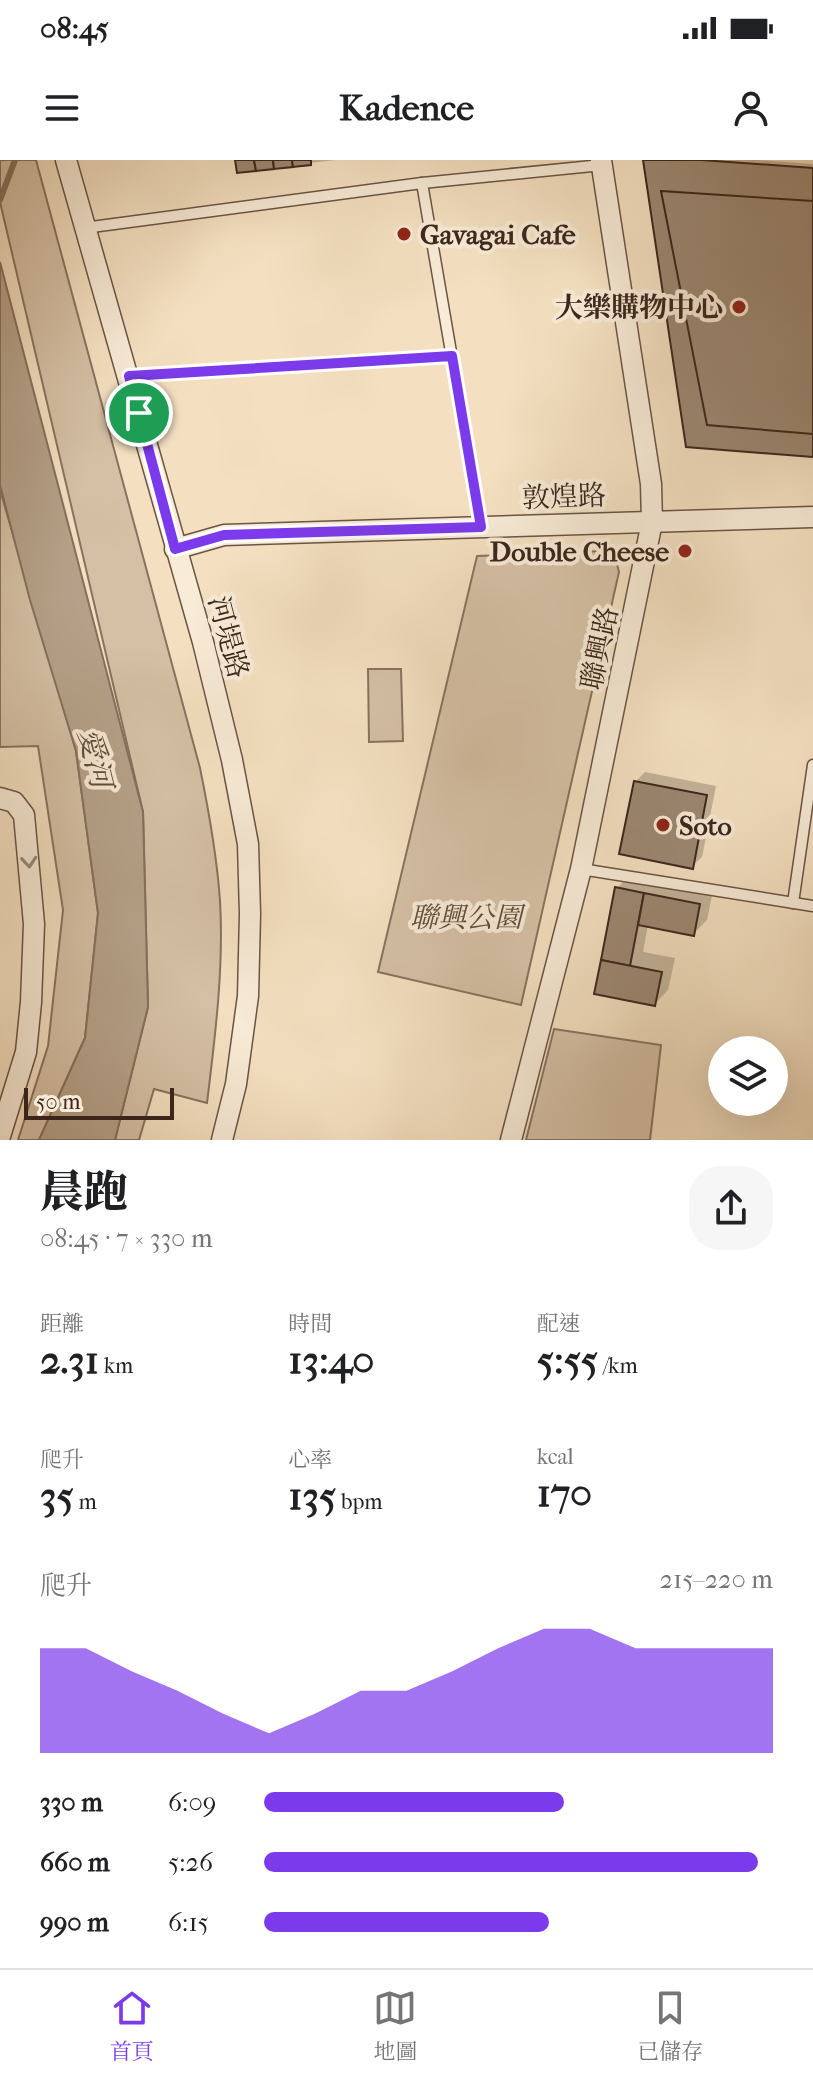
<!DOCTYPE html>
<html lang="zh-TW">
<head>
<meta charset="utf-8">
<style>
	:root { --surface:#fff; --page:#f6f6f6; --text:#202124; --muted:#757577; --line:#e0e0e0; --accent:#7c3aed }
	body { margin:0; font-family:"IM FELL French Canon","Noto Serif TC",serif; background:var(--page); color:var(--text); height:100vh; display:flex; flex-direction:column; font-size:30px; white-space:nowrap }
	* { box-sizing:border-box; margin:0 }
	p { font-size:26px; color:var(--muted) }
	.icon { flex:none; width:44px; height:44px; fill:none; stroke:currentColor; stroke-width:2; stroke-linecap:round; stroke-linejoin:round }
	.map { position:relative; height:980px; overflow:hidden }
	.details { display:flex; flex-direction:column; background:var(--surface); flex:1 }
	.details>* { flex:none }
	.buttons { position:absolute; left:708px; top:876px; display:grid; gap:16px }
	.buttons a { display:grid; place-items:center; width:80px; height:80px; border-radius:50%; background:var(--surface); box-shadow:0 8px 32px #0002; font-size:40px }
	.scale { position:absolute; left:24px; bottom:20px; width:150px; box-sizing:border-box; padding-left:8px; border:4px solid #3c261c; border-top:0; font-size:22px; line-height:28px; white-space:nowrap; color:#3c261c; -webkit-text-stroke:6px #f8ebd7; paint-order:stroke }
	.pin { position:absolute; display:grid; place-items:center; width:68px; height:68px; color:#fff; margin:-34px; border:4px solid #fff; border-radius:50%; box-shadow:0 2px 8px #0007 }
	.round { display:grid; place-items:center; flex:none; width:84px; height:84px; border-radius:32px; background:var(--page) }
	.overview { display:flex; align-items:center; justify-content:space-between; height:136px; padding:0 40px }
	h1 { font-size:44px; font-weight:800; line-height:60px }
	.figures { display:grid; grid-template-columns:repeat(3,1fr); gap:12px; height:136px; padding:8px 40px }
	.figures div { display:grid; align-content:center }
	.figures b { font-size:40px; font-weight:800 }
	.figures small { font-size:22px; font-weight:400 }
	.figures p { font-size:22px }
	.chart { height:224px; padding:16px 40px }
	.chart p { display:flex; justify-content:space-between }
	.chart svg { width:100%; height:144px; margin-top:8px; fill:var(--accent); opacity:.7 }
	ul { padding:0 40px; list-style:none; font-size:26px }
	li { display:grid; grid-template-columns:128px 96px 1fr; align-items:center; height:60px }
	li i { height:20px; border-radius:10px; background:var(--accent) }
	.status { display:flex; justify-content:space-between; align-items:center; height:56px; padding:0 40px; background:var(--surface); direction:ltr }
	.status svg { height:22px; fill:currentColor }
	header { display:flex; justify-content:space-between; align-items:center; height:104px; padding:0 40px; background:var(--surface); font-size:36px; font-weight:800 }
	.dock { display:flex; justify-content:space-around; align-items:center; height:112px; border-top:2px solid var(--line); background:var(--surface); font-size:22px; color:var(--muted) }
	.dock a { display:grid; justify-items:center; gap:4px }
	.dock .current { color:var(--accent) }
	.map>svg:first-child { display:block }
	.green { fill:#d5c0a5; stroke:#887360; stroke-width:2 }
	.water { fill:#b5a189; stroke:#85705d; stroke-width:2 }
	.shadow { fill:#0003 }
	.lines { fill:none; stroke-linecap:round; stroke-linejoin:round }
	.stream { stroke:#85705d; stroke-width:6 }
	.building { fill:#9c8772; stroke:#3c261c; stroke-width:2 }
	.service-casing { stroke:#6a5445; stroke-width:13 }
	.minor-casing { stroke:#6a5445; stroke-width:23 }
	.service { stroke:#f8ebd7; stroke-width:10 }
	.minor { stroke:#f8ebd7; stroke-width:20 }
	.oneway { stroke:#9a887a }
	.route-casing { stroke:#fff; stroke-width:16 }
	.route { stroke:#7c3aed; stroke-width:10 }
	.poi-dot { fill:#8f2418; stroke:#f8ebd7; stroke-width:3 }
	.labels { text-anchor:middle; stroke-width:8; stroke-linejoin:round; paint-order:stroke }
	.poi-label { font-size:28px; font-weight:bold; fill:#3c261c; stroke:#f8ebd7; text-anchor:start }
	.street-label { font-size:28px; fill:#3c261c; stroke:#f8ebd7 }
	.park-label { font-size:28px; font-style:italic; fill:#624c3e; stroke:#f8ebd7 }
	.water-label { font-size:30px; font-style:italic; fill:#604b3d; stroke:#f8ebd7 }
</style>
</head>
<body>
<div class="status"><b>08:45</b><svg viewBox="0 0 49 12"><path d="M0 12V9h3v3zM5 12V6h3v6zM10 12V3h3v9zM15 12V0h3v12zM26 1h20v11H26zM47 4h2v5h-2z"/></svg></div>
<header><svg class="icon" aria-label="menu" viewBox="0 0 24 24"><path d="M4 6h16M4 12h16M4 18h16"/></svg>Kadence<svg class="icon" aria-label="person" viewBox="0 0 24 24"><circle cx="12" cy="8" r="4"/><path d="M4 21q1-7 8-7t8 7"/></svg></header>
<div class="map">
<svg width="813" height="980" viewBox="0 0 813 980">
	<rect width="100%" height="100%" fill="#f4e0c1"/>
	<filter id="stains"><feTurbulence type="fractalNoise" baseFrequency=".0025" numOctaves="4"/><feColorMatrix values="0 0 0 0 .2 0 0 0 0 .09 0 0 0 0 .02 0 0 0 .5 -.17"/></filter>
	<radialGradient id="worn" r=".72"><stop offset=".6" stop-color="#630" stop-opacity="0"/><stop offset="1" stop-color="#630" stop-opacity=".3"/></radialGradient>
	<g class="green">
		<path d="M0,0h36l164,608c9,44 17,88 20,133 4,67 -5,136 -13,202l-53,-14 -15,51h-24l33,-133 -5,-195 -143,-610z"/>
		<path d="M0,330l76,261 22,162 -13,125 -46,102h-21l30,-94 15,-136 -25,-164 -38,1z"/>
		<path d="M603,391l13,9 3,12 -98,433 -143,-33 99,-416z"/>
		<path d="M368,509h33l2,72 -34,1z"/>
		<path d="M554,869l107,16 -11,95h-124z"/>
	</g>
	<path class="water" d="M0,102l143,550 5,195 -33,133h-76l46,-102 13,-125 -22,-162 -46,-151 -30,-115z"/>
	<g class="shadow">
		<path d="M237,0h99l-97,11z"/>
		<path d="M645,0h113l55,4v291z"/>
		<path d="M645,612l71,14 -14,71 -10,9 -57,-84z"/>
		<path d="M630,715l83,16 -6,29 -14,14 -45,-9 -5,27 32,6 -7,32 -13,14 -59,-11 21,-105z"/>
	</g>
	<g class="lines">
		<path class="stream" d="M0,40l15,-40"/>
	</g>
	<g class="building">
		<path d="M235,0h19l2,11 -19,2z"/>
		<path d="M254,0h19l1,9 -18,2z"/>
		<path d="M273,0h19l1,7 -19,2z"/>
		<path d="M292,0h19v5l-18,2z"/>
		<path d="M643,0h58l112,8v289l-127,-10z"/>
		<path d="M661,31l152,10v233l-106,-9z"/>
		<path d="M634,621l73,14 -14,74 -74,-15z"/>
		<path d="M615,727l29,6 -14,73 -29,-6z"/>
		<path d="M644,733l56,11 -6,32 -56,-11z"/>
		<path d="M601,800l61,12 -7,34 -61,-12z"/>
	</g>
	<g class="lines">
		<g class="service-casing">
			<g id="service">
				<path d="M422,23l59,344"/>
				<path d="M84,68l338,-45 180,-18"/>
				<path d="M129,216l323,-20"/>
				<path d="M581,709l232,37"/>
				<path d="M793,743l20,-138"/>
			</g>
		</g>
		<g class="minor-casing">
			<g id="minor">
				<path d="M66,0l137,482 29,118 16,84 2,70 -2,82 -12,88 -14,56"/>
				<path d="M175,389l49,-14 589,-18"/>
				<path d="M0,638l14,4 10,13 10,109 -3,78 -5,50 -26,84"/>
				<path d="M511,980l70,-271 71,-347 -1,-38 -50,-324"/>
			</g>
		</g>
		<use href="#service" class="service"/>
		<use href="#minor" class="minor"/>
	</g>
	<defs><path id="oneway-chevron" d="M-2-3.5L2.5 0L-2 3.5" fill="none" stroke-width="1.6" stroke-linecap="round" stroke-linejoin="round" transform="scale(2)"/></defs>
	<use class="oneway" href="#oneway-chevron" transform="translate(29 702) rotate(85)"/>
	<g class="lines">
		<g class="route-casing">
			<path id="route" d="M452,196l29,171 -257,8 -49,14 -46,-173z"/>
		</g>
		<use href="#route" class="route"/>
	</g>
	<g class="poi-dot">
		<circle cx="404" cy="74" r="8"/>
		<circle cx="739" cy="147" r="8"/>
		<circle cx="685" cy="391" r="8"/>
		<circle cx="663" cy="665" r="8"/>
	</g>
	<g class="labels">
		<g class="poi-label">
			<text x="420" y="84">Gavagai Cafe</text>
			<text x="723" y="157" text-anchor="end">大樂購物中心</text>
			<text x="669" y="401" text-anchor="end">Double Cheese</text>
			<text x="679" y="675">Soto</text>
		</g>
		<g class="street-label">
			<text transform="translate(564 336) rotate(-2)" y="10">敦煌路</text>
			<text transform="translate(229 477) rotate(75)" y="10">河堤路</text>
			<text transform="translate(599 488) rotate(-78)" y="10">聯興路</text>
		</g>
		<g class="park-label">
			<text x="466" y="767">聯興公園</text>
		</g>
		<g class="water-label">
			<text transform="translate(95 598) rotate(76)" y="10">愛河</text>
		</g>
	</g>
	<rect width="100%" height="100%" filter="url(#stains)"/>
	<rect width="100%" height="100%" fill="url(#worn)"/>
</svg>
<div class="buttons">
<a><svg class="icon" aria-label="layers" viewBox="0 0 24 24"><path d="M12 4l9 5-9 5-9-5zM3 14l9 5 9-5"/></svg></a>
</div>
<div class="scale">50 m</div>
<div class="pin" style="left:139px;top:253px;background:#1e9e55"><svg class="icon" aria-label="arrive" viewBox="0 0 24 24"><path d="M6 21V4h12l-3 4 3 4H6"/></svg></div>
</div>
<section class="details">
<div class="overview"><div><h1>晨跑</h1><p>08:45 · 7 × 330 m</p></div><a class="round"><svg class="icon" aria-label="share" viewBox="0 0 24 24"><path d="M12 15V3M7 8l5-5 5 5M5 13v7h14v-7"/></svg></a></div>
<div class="figures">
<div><p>距離</p><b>2.31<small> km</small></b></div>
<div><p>時間</p><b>13:40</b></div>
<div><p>配速</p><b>5:55<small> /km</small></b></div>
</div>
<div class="figures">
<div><p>爬升</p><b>35<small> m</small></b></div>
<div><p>心率</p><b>135<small> bpm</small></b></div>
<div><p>kcal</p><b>170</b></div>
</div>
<div class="chart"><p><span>爬升</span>215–220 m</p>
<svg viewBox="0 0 160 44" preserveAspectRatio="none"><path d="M0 44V12L10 12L20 19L30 25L40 32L50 38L60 32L70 25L80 25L90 19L100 12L110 6L120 6L130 12L140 12L150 12L160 12V44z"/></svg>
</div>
<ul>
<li><b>330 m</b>6:09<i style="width:59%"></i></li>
<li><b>660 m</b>5:26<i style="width:97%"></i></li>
<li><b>990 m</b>6:15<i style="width:56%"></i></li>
</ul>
</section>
<nav class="dock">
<a class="current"><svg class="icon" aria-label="home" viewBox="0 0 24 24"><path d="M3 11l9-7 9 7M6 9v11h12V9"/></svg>首頁</a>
<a><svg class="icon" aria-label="map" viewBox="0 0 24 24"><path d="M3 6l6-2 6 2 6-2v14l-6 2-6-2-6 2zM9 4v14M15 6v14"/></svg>地圖</a>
<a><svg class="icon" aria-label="saved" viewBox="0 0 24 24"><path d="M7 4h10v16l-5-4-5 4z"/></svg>已儲存</a>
</nav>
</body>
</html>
